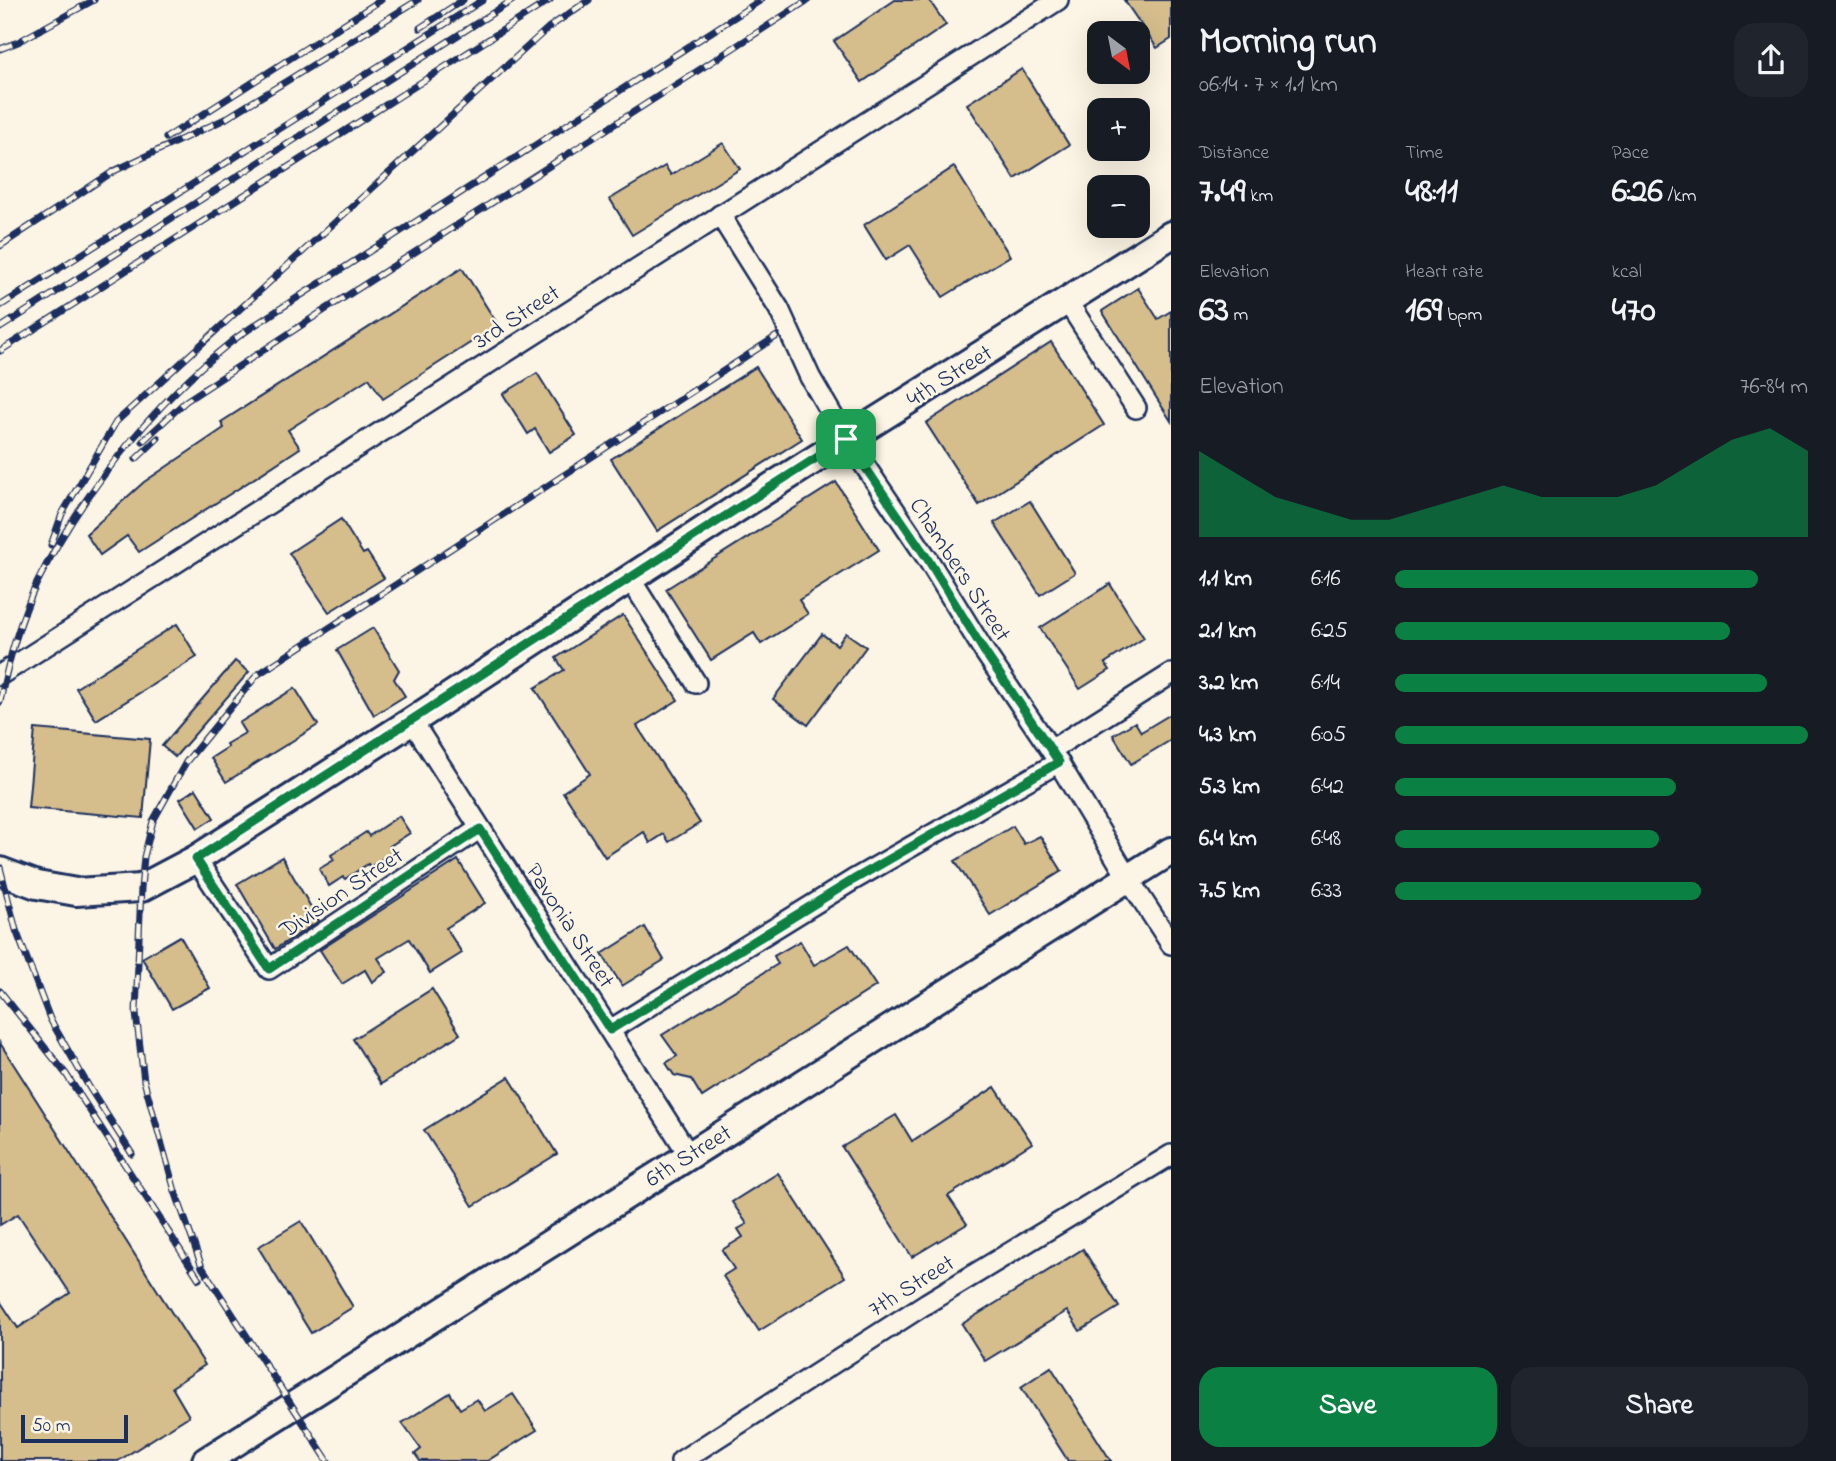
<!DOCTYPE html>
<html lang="en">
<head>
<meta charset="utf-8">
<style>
	:root { --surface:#171b24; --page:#20242c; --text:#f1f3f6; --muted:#9ea1a6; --accent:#0b8043 }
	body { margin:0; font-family:"Indie Flower",sans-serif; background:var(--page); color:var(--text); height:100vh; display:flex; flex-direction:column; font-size:26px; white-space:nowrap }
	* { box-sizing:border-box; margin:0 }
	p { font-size:23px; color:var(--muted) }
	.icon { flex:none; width:38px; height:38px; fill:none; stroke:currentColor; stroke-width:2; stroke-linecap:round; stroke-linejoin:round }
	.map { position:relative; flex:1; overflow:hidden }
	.details { display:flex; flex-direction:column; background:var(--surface); width:665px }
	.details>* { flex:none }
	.needle { width:46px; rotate:148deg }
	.fabs { position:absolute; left:1087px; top:21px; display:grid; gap:14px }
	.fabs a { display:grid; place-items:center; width:63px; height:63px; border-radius:14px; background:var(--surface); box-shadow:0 7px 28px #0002; font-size:35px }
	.scale { position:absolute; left:21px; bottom:18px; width:107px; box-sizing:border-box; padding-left:7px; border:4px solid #1b2f5e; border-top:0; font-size:19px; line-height:24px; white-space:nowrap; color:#1b2f5e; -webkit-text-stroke:5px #fcf5e5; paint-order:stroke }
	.pin { position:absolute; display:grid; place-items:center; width:60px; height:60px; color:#fff; margin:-30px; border-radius:14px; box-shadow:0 4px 10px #0006 }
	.round { display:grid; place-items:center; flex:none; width:74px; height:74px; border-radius:21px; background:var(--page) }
	.overview { display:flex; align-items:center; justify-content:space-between; height:119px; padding:0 28px }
	h1 { font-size:38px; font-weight:700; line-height:52px }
	.metrics { display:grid; grid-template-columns:repeat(3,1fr); gap:10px; height:119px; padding:7px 28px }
	.metrics div { display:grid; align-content:center }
	.metrics b { font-size:35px; font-weight:700 }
	.metrics small { font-size:19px; font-weight:400 }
	.metrics p { font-size:19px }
	.chart { height:196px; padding:14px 28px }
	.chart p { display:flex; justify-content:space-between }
	.chart svg { width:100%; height:126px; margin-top:7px; fill:var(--accent); opacity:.7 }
	.primary-button { display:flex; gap:14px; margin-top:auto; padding:14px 28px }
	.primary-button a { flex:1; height:80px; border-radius:21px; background:var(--accent); color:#fff; font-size:28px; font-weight:700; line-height:80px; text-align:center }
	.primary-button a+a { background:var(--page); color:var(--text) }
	ul { padding:0 28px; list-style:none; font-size:23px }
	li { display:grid; grid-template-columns:112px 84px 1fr; align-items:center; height:52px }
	li i { height:18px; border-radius:9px; background:var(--accent) }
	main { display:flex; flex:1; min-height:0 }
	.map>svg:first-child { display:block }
	.building { fill:#d5bd8c; stroke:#1b2f5e; stroke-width:2 }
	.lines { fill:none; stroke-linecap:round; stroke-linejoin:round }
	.minor-casing { stroke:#1b2f5e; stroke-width:24 }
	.major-casing { stroke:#1b2f5e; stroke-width:32 }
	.minor { stroke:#fcf5e5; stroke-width:19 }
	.major { stroke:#fcf5e5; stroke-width:26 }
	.rail-casing { stroke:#1b2f5e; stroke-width:7 }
	.rail { stroke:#fcf5e5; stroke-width:4.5; stroke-dasharray:13; stroke-linecap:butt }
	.route-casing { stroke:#fff; stroke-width:14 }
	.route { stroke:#0b8043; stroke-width:9 }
	.labels { text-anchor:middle; stroke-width:5; stroke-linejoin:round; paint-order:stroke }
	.street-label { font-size:24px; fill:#1b2f5e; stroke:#fcf5e5 }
</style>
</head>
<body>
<main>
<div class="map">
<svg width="1171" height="1461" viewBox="0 0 1171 1461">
	<rect width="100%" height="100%" fill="#fcf5e5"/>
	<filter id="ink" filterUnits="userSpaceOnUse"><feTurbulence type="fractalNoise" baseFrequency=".0143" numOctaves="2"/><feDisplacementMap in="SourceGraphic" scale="14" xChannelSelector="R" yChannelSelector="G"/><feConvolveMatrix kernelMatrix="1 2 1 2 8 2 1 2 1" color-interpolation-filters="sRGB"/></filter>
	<g filter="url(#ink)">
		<g class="building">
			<path d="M895,0h34l17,25 -84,57 -28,-41z"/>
			<path d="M1124,0h47v39l-14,9z"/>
			<path d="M1022,69l47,76 -54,34 -48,-75z"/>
			<path d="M723,143l17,26 -108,66 -22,-36 55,-33 6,9z"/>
			<path d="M954,167l56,89 -67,41 -33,-52 -24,15 -22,-35z"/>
			<path d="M462,268l36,57 -115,74 -14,-21 -81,52 12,18 -56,37 -105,67 -12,-16 -27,19 -14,-21 58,-52 80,-54 -3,-6z"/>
			<path d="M1138,288l20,31 13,-8v110l-69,-110z"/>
			<path d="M1051,342l53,83 -125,80 -53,-82z"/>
			<path d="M756,367l46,72 -145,92 -46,-72z"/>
			<path d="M537,373l39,62 -27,17 -14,-23 -7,5 -25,-40z"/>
			<path d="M836,482l43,68 -80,50 9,14 -47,30 -7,-11 -43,27 -45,-71z"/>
			<path d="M1030,501l45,72 -35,22 -46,-72z"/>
			<path d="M341,519l22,35 4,-2 17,26 -55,34 -40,-59z"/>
			<path d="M1110,584l34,54 -39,25 5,7 -30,19 -40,-61z"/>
			<path d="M623,615l55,85 -41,26 63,97 -31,19 -5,-8 -14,9 -6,-11 -39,25 -42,-65 27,-18 -55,-86 29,-18 -8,-12z"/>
			<path d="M177,624l20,33 -101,63 -20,-32z"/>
			<path d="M373,628l26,42 -5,9 11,17 -31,19 -37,-65z"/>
			<path d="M846,633l20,14 -58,78 -35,-26 49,-65 15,11z"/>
			<path d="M235,661l14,11 -74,85 -13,-11z"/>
			<path d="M295,688l23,37 -92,57 -15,-24 17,-11 -2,-3 19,-11 -6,-10z"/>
			<path d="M1171,714v26l-40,24 -18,-29 22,-13 6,10z"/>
			<path d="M35,729l115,10 -7,79 -115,-10z"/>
			<path d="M196,789l18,29 -16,10 -18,-29z"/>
			<path d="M399,816l11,17 -20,13 4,5 -24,16 -2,-3 -23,15 -2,-2 -14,9 -10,-17 15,-9 -3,-5 35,-23 3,4z"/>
			<path d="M1013,826l11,18 16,-8 22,35 -72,44 -35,-54z"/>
			<path d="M282,857l37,64 -44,28 -38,-65z"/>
			<path d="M458,860l27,43 -39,25 16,25 -32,20 -21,-34 -31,19 9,14 -15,10 -7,-12 -23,14 -22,-34z"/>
			<path d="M645,927l19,33 -42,26 -20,-32z"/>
			<path d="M180,936l30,52 -38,21 -30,-51z"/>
			<path d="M800,941l14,24 35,-20 27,41 -174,111 -11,-18 -17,-4 -8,-12 11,-7 -15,-21 116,-71 -4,-8z"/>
			<path d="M432,989l28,45 -79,50 -28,-45z"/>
			<path d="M0,1043l205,322 -33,22 17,29 -71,45h-118v-160l18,27 52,-35 -52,-79 -18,11z"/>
			<path d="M509,1077l48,77 -84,52 -49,-76z"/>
			<path d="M995,1087l37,56 -84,53 19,28 -55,33 -70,-110 54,-32 16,26z"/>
			<path d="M778,1173l67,104 -86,54 -36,-55 11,-7 -12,-19 21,-13 -5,-8 9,-5 -15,-22z"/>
			<path d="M301,1221l52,86 -42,26 -53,-86z"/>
			<path d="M1083,1249l36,58 -39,24 -13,-20 -82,50 -23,-37z"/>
			<path d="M1051,1367l60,94h-43l-47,-74z"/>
			<path d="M450,1393l10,16 17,-10 8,12 28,-17 24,36 -50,31h-67l-5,-7 6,-5 -19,-26z"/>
		</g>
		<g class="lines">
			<g class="minor-casing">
				<g id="minor">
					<path d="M720,215l59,94 31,68 32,55 85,126 57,93 67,99 77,128 43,66"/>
					<path d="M1067,301l69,107"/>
					<path d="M629,577l67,106"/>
					<path d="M0,675l1058,-675"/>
					<path d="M412,721l277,434"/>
					<path d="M1051,750l120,-76"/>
					<path d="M196,859l73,110 210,-140"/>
					<path d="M610,1030l243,-150 206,-118"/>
					<path d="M681,1461l246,-158 244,-148"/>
				</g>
			</g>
			<g class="major-casing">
				<g id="major">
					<path d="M0,871l37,14 39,7 65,-4 55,-29 216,-138 324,-212 435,-274"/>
					<path d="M206,1461l965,-610"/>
				</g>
			</g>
			<use href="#minor" class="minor"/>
			<use href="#major" class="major"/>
			<g class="rail-casing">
				<g id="rail">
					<path d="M420,28l43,-28"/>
					<path d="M0,49l18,-7 76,-42"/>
					<path d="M166,138l215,-138"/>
					<path d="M0,246l114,-75 111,-52 193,-119"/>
					<path d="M0,306l483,-306"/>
					<path d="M0,328l513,-328"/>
					<path d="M0,351l550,-351"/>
					<path d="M143,441l43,-40 134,-88 488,-313"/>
					<path d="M136,459l22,-21"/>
					<path d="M51,545l11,-31 54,-92 432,-394 41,-28"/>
					<path d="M0,702c8,-40 19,-80 36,-117 43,-88 118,-182 195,-243 14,-11 29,-20 44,-30l486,-312"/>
					<path d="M0,867l16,63 34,89 39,68 43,67"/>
					<path d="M0,991l66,83 133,205"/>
					<path d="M328,1461l-126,-194 -27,-76 -31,-110 -8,-68 5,-125 3,-31 9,-36 33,-59 71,-87 520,-339"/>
				</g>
			</g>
			<use href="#rail" class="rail"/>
		</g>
	</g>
	<g class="lines" filter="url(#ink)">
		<g class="route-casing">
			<path id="route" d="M846,439l81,119 57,93 75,111 -206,118 -243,150 -130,-201 -211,140 -73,-110c218,-139 432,-282 650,-420z"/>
		</g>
		<use href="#route" class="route"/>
	</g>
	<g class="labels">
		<g class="street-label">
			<text transform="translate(516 316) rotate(-33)" y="8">3rd Street</text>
			<text transform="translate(949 375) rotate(-32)" y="8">4th Street</text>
			<text transform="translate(961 569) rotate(57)" y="8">Chambers Street</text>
			<text transform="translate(341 892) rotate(-34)" y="8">Division Street</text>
			<text transform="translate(571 925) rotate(57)" y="8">Pavonia Street</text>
			<text transform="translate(688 1155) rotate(-32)" y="8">6th Street</text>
			<text transform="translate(911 1285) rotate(-32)" y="8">7th Street</text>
		</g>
	</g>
</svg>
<div class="fabs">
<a><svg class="needle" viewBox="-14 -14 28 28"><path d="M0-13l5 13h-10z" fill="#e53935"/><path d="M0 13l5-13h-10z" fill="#9ea1a6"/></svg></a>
<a>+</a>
<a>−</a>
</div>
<div class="scale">50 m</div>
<div class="pin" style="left:846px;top:439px;background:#1e9e55"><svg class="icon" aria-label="arrive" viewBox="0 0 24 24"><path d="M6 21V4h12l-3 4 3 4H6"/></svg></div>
</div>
<section class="details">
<div class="overview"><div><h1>Morning run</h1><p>06:14 · 7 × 1.1 km</p></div><a class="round"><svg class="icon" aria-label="share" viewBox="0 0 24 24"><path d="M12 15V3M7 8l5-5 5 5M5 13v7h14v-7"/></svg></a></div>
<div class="metrics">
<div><p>Distance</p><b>7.49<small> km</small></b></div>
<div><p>Time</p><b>48:11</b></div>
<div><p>Pace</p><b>6:26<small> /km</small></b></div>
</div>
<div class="metrics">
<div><p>Elevation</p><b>63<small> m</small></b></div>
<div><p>Heart rate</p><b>169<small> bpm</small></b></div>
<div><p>kcal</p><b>470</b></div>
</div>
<div class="chart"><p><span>Elevation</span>76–84 m</p>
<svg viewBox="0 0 160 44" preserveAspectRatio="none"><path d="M0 44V14L10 22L20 30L30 34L40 38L50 38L60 34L70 30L80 26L90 30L100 30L110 30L120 26L130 18L140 10L150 6L160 14V44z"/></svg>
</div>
<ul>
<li><b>1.1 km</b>6:16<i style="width:88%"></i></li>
<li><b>2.1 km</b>6:25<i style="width:81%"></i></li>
<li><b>3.2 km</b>6:14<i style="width:90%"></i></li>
<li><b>4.3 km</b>6:05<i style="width:100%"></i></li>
<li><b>5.3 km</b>6:42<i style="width:68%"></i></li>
<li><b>6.4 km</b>6:48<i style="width:64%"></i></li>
<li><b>7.5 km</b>6:33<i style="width:74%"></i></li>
</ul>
<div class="primary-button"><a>Save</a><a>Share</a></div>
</section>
</main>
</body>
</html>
